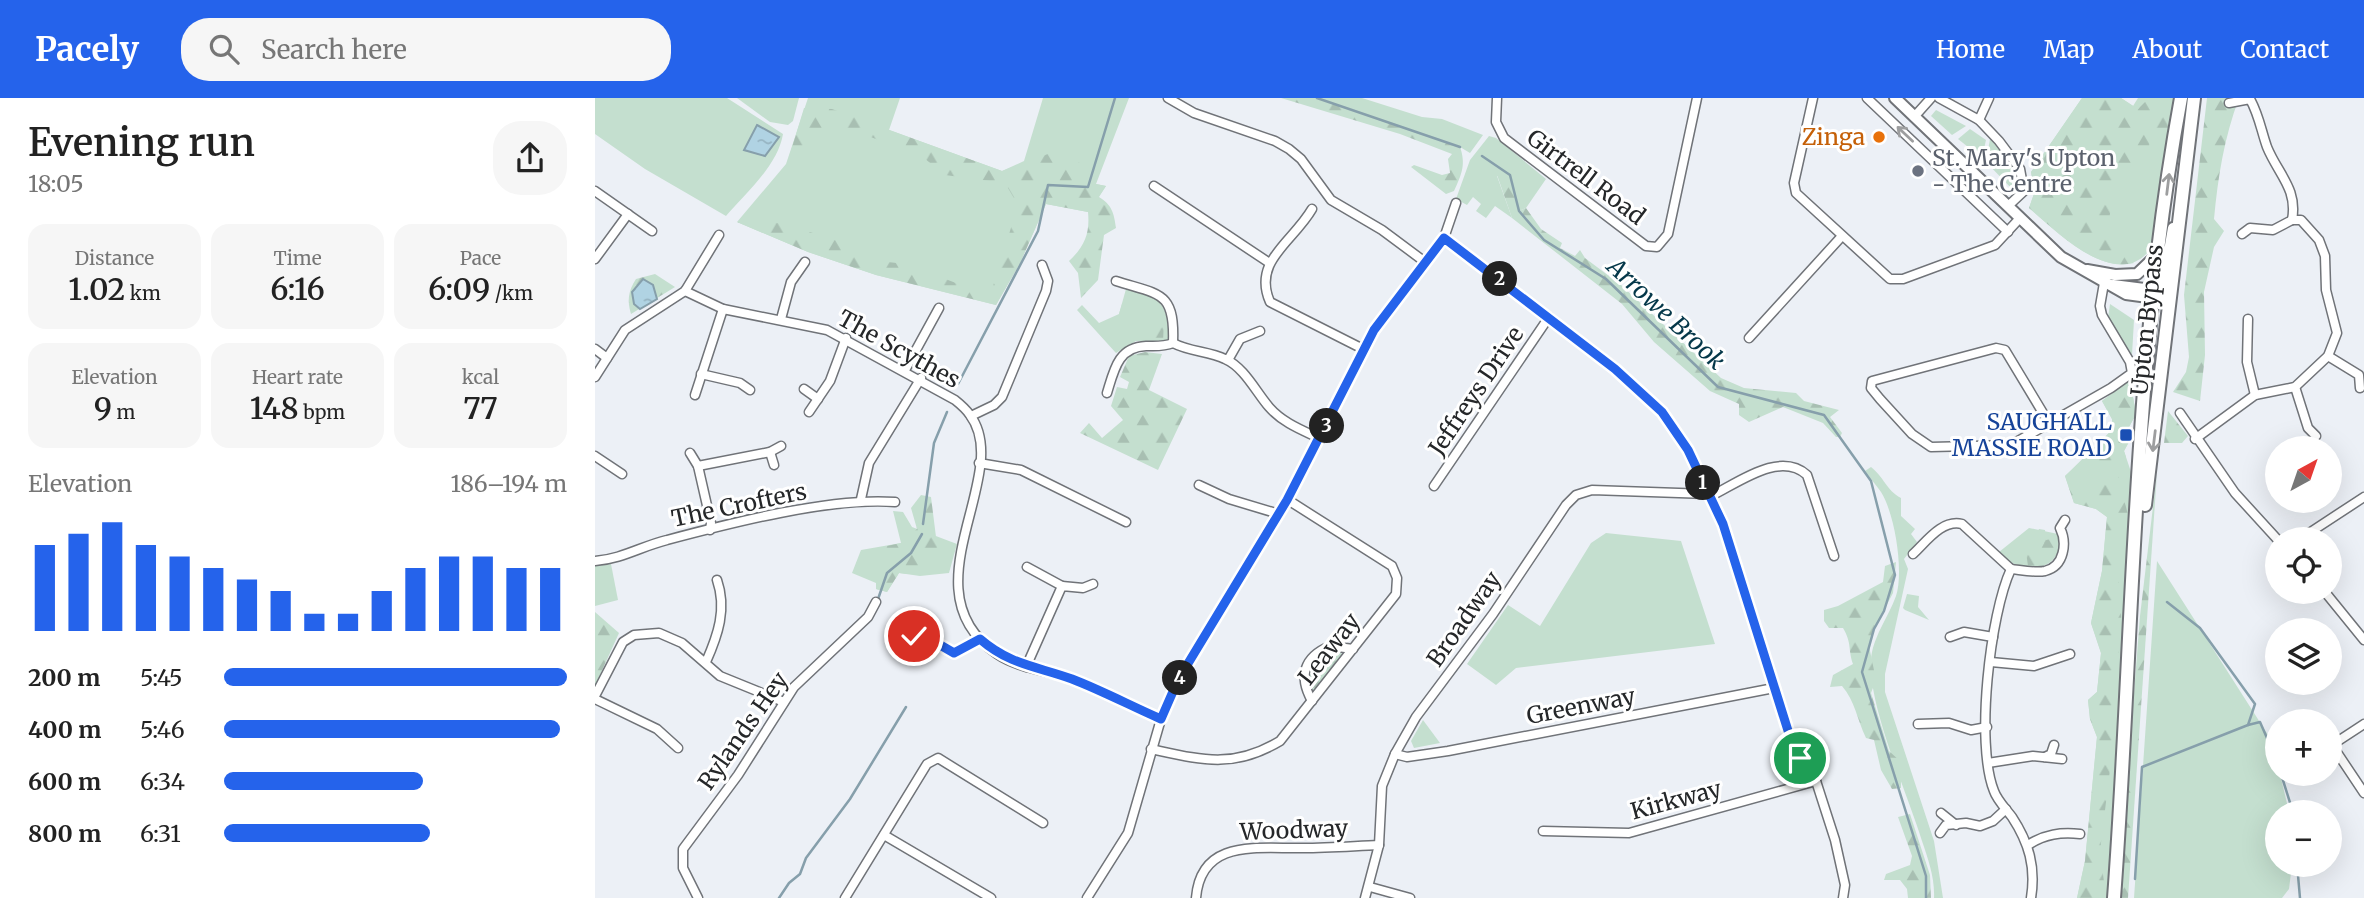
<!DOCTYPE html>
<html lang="en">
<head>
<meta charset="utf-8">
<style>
	:root { --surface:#fff; --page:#f6f6f6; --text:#222; --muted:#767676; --accent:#2563eb }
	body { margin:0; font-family:Merriweather,serif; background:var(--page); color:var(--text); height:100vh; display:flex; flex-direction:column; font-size:26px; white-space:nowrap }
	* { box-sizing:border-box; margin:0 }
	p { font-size:23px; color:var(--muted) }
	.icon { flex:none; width:38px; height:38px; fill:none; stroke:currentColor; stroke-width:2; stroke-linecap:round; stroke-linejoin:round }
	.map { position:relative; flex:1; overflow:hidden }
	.sheet { display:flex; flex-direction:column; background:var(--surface); width:595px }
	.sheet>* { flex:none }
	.needle { width:46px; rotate:40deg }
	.buttons { position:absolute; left:1670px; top:338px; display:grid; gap:14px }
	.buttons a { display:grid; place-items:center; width:77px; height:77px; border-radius:50%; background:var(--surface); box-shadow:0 7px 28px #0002; font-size:35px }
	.pin { position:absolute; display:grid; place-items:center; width:60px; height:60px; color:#fff; margin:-30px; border:4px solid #fff; border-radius:50%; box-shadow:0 2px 7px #0007 }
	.km { position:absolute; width:35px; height:35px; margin:-18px; border-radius:50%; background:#222; color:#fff; font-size:19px; line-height:35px; text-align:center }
	.round { display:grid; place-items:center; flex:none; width:74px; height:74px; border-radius:28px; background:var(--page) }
	.head { display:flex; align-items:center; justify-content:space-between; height:119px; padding:0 28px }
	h1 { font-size:38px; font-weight:600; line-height:52px }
	.stats { display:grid; grid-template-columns:repeat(3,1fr); gap:10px; height:119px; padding:7px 28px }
	.stats div { display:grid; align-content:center; border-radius:18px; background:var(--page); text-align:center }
	.stats b { font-size:30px; font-weight:600 }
	.stats small { font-size:19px; font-weight:400 }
	.stats p { font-size:19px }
	.chart { height:196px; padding:14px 28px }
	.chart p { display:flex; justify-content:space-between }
	.chart svg { width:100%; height:126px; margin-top:7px; stroke:var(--accent); stroke-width:6 }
	ul { padding:0 28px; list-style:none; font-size:23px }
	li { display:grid; grid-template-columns:112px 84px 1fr; align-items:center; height:52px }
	li i { height:18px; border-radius:9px; background:var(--accent) }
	header { display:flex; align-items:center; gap:42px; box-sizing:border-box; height:98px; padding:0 35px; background:var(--accent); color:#fff }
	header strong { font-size:33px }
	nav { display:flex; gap:38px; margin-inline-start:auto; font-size:24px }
	.search { width:490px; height:63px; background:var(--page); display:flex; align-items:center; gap:18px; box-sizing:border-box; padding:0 24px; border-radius:28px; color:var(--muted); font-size:26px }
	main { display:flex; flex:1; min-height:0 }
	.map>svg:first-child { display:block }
	.green { fill:#c4dfcf }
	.forest { fill:url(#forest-firs) }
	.water { fill:url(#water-ripples); stroke:#869fab; stroke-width:2 }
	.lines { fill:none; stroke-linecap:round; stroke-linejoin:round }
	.stream { stroke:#869fab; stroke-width:2.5 }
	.street-casing { stroke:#707378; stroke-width:11 }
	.secondary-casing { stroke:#707378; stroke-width:14 }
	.primary-casing { stroke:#707378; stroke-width:16 }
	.street { stroke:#fff; stroke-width:8 }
	.secondary { stroke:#fff; stroke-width:10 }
	.primary { stroke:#fff; stroke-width:12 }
	.oneway { stroke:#9d9e9f }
	.route-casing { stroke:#fff; stroke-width:14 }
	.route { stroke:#2563eb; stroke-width:9 }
	.food-dot { fill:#e8710a; stroke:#fff; stroke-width:2.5 }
	.worship-dot { fill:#6b7280; stroke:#fff; stroke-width:2.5 }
	.transit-dot { fill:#1a4fb4; stroke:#fff; stroke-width:2.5 }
	.labels { text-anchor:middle; stroke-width:6; stroke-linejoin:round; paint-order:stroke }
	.food-label { font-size:23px; fill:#c56008; stroke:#fff; text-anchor:end }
	.worship-label { font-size:23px; fill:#5b616d; stroke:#fff; text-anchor:start }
	.street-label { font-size:23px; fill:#252729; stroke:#fff }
	.transit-label { font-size:23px; fill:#164399; stroke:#fff; text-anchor:end }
	.water-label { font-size:24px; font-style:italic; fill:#043749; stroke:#fff }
</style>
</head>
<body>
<header>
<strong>Pacely</strong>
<div class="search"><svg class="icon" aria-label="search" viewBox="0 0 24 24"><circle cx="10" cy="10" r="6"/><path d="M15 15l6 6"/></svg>Search here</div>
<nav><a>Home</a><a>Map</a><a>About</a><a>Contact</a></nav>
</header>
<main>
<section class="sheet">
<div class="head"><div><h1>Evening run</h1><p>18:05</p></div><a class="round"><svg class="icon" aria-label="share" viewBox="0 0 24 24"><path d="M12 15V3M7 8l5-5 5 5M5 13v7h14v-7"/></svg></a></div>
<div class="stats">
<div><p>Distance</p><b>1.02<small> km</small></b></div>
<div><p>Time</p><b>6:16</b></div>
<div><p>Pace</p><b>6:09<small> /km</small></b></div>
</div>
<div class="stats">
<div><p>Elevation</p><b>9<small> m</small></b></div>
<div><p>Heart rate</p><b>148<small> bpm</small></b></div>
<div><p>kcal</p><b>77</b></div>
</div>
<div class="chart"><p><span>Elevation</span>186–194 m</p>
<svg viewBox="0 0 160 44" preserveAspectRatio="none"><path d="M5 44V14M15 44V10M25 44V6M35 44V14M45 44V18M55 44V22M65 44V26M75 44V30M85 44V38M95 44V38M105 44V30M115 44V22M125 44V18M135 44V18M145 44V22M155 44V22"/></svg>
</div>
<ul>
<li><b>200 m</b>5:45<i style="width:100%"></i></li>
<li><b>400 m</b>5:46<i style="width:98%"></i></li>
<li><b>600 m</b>6:34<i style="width:58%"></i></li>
<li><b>800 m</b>6:31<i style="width:60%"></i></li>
</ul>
</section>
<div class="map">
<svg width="1769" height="800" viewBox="0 0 1769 800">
	<defs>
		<pattern id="forest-firs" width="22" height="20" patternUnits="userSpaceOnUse" patternTransform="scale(1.75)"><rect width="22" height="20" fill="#c4dfcf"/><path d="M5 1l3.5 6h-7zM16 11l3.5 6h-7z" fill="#a8bfb2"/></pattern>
		<pattern id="water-ripples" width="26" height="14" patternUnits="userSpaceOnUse" patternTransform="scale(1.75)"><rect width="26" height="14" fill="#b0d3e3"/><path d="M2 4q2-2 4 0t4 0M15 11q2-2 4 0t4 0" fill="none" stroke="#97b5c3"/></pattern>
	</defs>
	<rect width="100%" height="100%" fill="#ecf0f6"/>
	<g class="green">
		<path d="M0,0h132l56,36c-5,31 -37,59 -57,82l-81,-47 -50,-35z"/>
		<path d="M142,0h62l-6,23 -5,4 -18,-3z"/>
		<path d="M213,0h92l-11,32 113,41 22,-10 19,-63h86l-33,86 10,2 -18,26 -42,-8 -26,59 -24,42 -120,-30 -68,-23 -71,-30 49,-58z"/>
		<path d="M722,0h45l60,19 20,2 41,16 -13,18 -10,-6z"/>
		<path d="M1487,0h39l12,8 5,-8h38l-22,146c-32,53 -96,-11 -125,-36l6,-17 -4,-19z"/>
		<path d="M1341,12l30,16 -14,9 -21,-19z"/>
		<path d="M1375,31l16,11 -4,18 -24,-19z"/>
		<path d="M894,38l7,2 50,41 -20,29 -7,3 -9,-36 -13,1 15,42 -17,-12 -9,12 -10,-7 5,-7 -8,-7 -6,8 -11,-6 14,-39z"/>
		<path d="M1395,41l21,23 7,26 -5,2 -27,-28z"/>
		<path d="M531,191c34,5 42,16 43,48l-3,4h-30l-20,12 -39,-43 5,-5 17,18 20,-9z"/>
		<path d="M1515,206l24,16 -2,35 -24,-37z"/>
		<path d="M1535,282l6,34 -7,13 2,11 -7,13 7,21v66l-24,360h-30l8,-37 12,-124 -7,-18 -2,-19 9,-8 4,-39 -10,-30 11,-52 5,-54 -11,-8 -22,-6 -9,-27 47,-46v-11l-10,-18z"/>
		<path d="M1276,369c13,10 15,23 30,31v18l14,13 -4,5 6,8 -13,17 4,10 -23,105v18l49,149 9,57h-9c1,-20 -6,-39 -12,-57 -14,-46 -54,-135 -51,-180 1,-23 17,-43 25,-65 8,-24 -1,-82 -15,-104 -5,-7 -11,-14 -16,-21z"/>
		<path d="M298,413l10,1 9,15 45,17 -8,29 -29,3 -21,-3 -12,19 -11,-3v-6l-24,-10 9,-23 40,-7z"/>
		<path d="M1434,430l29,6c9,39 -40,43 -59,18z"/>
		<path d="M1011,435l75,8 34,103 -199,24 -20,17 -29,-21 41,-59 32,21 51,-83z"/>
		<path d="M1562,463l120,188v25h3l9,38h-12v52l15,1 -3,24 -7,9h-148z"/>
		<path d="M16,466l7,36 -23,6v-40z"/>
		<path d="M1312,496l12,2 -1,11 11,13 -24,-10 -2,-2z"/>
		<path d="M828,622l17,23 -26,5 -3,-7z"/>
	</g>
	<g class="forest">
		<path d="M686,0h36l143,49c6,17 2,27 -6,44l-8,3 -35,-27 3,-2 28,10 8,-2 -2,-14 4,-5 -52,-20z"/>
		<path d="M1487,0h39l17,11 11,-11h19l-3,6 6,10v18l-21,6c-2,29 -10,30 -34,46 -8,39 -15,50 18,79 -39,9 -78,-32 -105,-55l6,-17 -4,-19z"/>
		<path d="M1612,0h32c-15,40 -21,79 -25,121l10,12 -10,16 -10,45 1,63 -5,46 -27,-9 13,-20 3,-15 -5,-62z"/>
		<path d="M209,10l28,1 170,62 54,-20h14l26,33 10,2 -7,11c13,8 15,16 17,31l-12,7 -6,45 -17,18 -3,-25 -9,-12c16,-15 21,-28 19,-49l-42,-8 -26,59 -24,42 -120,-30 -68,-23 -71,-30 29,-2 31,8 51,16 21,16 37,4 84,32 28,-91 -13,-22 -60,-8 -21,-17 -66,-26 -30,-7 -28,43 -13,-4z"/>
		<path d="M902,77h13l9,36 7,-3 15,21 21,14 -2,5 15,8 5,-6 5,8 36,27 100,93 23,10 52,5 8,8 35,9 -9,7 12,16 -2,4h-4l-13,-14 -40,-16 -34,15 -10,-7v-11l-29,-13 -56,-49 -32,-38 -110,-86z"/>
		<path d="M60,176l20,13 -44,27c-4,-13 -3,-23 5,-35z"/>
		<path d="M544,195l14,5 -3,5 -9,4 -11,14 -7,-1 -4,-6 3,-10 10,-1z"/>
		<path d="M569,221l-1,23h-11l-2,-7 -11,3 -5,-2 -1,-11 11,-2 6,3z"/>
		<path d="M550,254l17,2 -13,36 38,19 -29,61 -78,-37 9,-10 13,15 21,-18 -12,-14 6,-19 10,2 2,-7 -9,-5 9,-21z"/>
		<path d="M1535,282l6,34 -7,13 2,11 -7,13 2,6 -10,10 12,48 -12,12 -1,41 5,20 2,51 -11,43 2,63 -13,106 4,31 -6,16h-21l8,-37 12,-124 -7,-18 -2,-19 9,-8 4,-39 -10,-30 11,-52 5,-54 -11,-8 -22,-6 -9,-27 9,-8 5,9 2,21 7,2 12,-10 -1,-10 7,-16 -24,-4 30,-30v-11l-10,-18z"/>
		<path d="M1573,313l20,25 -6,7h-18z"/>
		<path d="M1562,375l-29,425h-10l22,-282z"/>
		<path d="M326,397l10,2 7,56 -8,3 -7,12 -10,1 -5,5 -9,-1 -12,19 -11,-3 11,-43 14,-3 16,-14 -6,-21z"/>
		<path d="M1444,431l6,1 1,10 15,-3 -3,16 -8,-1 -14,15 -8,-1 -2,-14 8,-4 5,5 5,-10 -9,-6z"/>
		<path d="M1301,464l-3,31 -19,36 -5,17 7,34 -5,13 18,58 12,11v26l-9,1 -11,-19 -7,-30 -8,-2c-9,-19 -11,-37 -24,-52l-12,1 3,-12 20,-11c-5,-14 -1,-21 -10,-36h-14l-5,-7v-11l14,-4 45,-24 2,-16z"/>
		<path d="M0,514l24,21 -24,53z"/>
		<path d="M739,550l8,6 -1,4 -28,35c-17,-23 3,-35 21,-45z"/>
		<path d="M1315,716l20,61 1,23h-23l-1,-9 -7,-9h-16l2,-6 24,-9 2,-9 -14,-39z"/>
	</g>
	<g class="water">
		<path d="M162,27l22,12 -14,19 -21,-6z"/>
		<path d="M48,181l10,6 4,14 -17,10 -6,-5 -2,-12z"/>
	</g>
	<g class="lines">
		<g class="stream">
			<path d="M722,0l143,49"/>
			<path d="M887,58l28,19 9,36 25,29 62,39 112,108 106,28 47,66 24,94 -11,36 -10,18 -12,43 64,204v22"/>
			<path d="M363,286l80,-153 10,-46 40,2 27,-89"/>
			<path d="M328,426l11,-81 13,-31"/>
			<path d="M282,504l10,-29 24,-20 11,-19"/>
			<path d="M1653,627l12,-3 17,39"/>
			<path d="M1686,676l12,38"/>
			<path d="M1702,766l3,34"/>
			<path d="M1540,781l7,-112 106,-42 7,-21 -55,-76 -33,-26"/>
			<path d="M184,800l10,-15 11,-9 6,-16 44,-59 56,-92"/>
		</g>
		<g class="street-casing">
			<g id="street">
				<path d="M573,0l26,15 81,28 14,8 12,10 30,41 51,30 43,32"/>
				<path d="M902,0l-1,24 8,16 142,108 11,1 11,-13 29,-136"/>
				<path d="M1218,0l-19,85 2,10 94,86h13l92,-34 25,-27"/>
				<path d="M1272,0l141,134"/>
				<path d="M1344,0l40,22 20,21 21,28 4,22 -16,15"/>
				<path d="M1634,5l21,-4c9,16 11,31 17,48 11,27 31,42 25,73"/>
				<path d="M1319,19l17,-19"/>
				<path d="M1384,22l10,-22"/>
				<path d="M559,88l114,76"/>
				<path d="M0,93l57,40"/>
				<path d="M717,111c-19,33 -60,52 -42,93l93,47"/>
				<path d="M1647,136l8,-6 23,2 19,-10"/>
				<path d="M849,140l171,130 47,44 26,38 35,74 67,213 26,44 19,59 10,45 -2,13"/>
				<path d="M0,161l33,-45"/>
				<path d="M521,183c44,14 59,10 57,62"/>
				<path d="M90,193l38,18 104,21 128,70c5,4 11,9 15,15 45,60 -67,175 27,239 22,15 51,16 76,26 30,11 58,26 88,39"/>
				<path d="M186,221l10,-37 14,-20"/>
				<path d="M1653,221l-1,43 8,33"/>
				<path d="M1154,240l93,-102"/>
				<path d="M0,251l12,9"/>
				<path d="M1733,258l31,19 1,13"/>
				<path d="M633,262l12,-21 20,-8"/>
				<path d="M310,272l34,-62"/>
				<path d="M106,276l39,9 10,7"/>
				<path d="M0,279l30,-47 60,-39 34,-56"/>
				<path d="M1700,289l13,41 8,8"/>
				<path d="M209,291l14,10"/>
				<path d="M512,295c7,-23 11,-46 39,-47 10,0 17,1 27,-3 17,9 36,8 52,16 19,8 31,33 44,48 14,16 33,23 52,32"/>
				<path d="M100,297l28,-86"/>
				<path d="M214,314l21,-31 16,-43"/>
				<path d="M1585,315l55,80 42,46"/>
				<path d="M376,318l23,-11 8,-8 44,-106 2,-10 -6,-16"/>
				<path d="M1454,325l-44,-73 -9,-2 -124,33 -1,7 9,11 32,35 19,13 80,-2 100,-57 21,-15 -2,-11 -28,-47 -2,-9 4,-23"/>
				<path d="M1600,341l60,-44 40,-8 33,-31 9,-23 -11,-43 -1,-34 -6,-16 -18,-20h-9"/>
				<path d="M175,354l4,13"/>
				<path d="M95,355l8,13 13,57 -1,7"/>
				<path d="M0,358l27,18"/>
				<path d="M384,365l42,7 105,52"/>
				<path d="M103,368l72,-14 11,-6"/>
				<path d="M604,387l30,14 50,15"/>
				<path d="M839,388l115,-169"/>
				<path d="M1114,399c28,-13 70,-47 98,-22l27,81"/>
				<path d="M266,401l8,-36 52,-85"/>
				<path d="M1705,441l64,-42"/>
				<path d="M1318,456c13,-12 29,-35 49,-30l49,45"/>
				<path d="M0,463c27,-2 47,-15 72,-21 64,-17 164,-43 228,-38"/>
				<path d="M432,469l35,19"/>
				<path d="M1416,471c-21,45 -36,175 -17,222 3,9 12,18 18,26 17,26 24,50 19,81"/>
				<path d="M1416,471c10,1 24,4 34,2 20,-5 22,-29 15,-43l5,-8"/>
				<path d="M1730,494l39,48"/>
				<path d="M319,538l9,-1 31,18 26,-14"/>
				<path d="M1355,539l14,-5 29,5"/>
				<path d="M111,564c12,-27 21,-53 11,-82"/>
				<path d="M1396,564l43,4 36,-12"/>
				<path d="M431,569l36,-81 21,2 10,-4"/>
				<path d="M0,598l28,-54 11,-7 25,-2 23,10 38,33 64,26"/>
				<path d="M0,601l62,30 21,19"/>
				<path d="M717,603c-14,-25 -8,-44 18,-55l23,3"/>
				<path d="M1323,626l31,-1 22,7 16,-3"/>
				<path d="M1769,626l-32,21 32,48"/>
				<path d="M556,651c51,11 82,20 129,-8l116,-147 1,-16 -5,-12 -104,-66"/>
				<path d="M800,656l12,3 41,-6 326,-63"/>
				<path d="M1450,659l6,-3 3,-9"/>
				<path d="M1393,665l45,-7 29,3"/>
				<path d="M1346,715l15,12"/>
				<path d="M948,733l86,2 187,-52"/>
				<path d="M1345,735l6,-8 20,-2 14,3 13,-5 13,-12"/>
				<path d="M289,737l107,63"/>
				<path d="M1433,747c17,-11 33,-13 52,-11"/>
				<path d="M775,789l40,11"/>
				<path d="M103,800l-15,-30v-19l55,-74 56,-88 74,-70 8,-15"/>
				<path d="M250,800l82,-134 11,-6 105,65"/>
				<path d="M492,800l41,-65 33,-114 17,-39 110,-180 86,-170 70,-92 12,-35"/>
				<path d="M601,800c5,-60 62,-49 107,-50 26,0 51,-2 76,-3"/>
				<path d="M770,800l14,-53 3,-59 13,-32 21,-37 77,-103 73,-109 10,-10 16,-5 116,4"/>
			</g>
		</g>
		<g class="secondary-casing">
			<g id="secondary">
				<path d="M1300,0l166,159 65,37 44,6"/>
				<path d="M1492,172l28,5 22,-1 20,-19"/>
				<path d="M1518,187l47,6"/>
				<path d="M1558,200l9,-6 11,-64"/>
			</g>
		</g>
		<g class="primary-casing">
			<g id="primary">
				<path d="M1550,407l49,-407"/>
				<path d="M1519,800c20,-266 18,-537 67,-800"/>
			</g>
		</g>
		<use href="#street" class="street"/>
		<use href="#secondary" class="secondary"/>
		<use href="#primary" class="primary"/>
	</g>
	<defs><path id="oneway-shaft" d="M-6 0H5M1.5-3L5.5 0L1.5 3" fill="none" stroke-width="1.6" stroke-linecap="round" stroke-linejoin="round" transform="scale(1.75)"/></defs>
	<g class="oneway">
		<use href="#oneway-shaft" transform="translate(1310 36) rotate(-137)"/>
		<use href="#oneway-shaft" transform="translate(1573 86) rotate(-83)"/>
		<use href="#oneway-shaft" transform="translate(1559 343) rotate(97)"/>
	</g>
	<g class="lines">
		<g class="route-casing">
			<path id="route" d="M319,538l9,-1 31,18 26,-14c30,26 56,27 92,40 31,12 59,27 89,40l17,-39 109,-180 87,-170 70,-92 171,131 47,43 26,38 35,74 67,213 10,21"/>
		</g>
		<use href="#route" class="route"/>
	</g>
	<circle class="food-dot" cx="1284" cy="39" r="7"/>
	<circle class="worship-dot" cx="1323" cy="73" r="7"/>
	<rect class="transit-dot" x="1524" y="330" width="14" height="14" rx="3.5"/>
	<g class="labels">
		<g class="food-label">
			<text x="1270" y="47">Zinga</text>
		</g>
		<g class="worship-label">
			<text x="1337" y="68">St. Mary's Upton<tspan x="1337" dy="26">- The Centre</tspan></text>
		</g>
		<g class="street-label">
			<text transform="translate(991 79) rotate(37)" y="8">Girtrell Road</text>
			<text transform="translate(1552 222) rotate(-84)" y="8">Upton Bypass</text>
			<text transform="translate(304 251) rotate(29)" y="8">The Scythes</text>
			<text transform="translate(881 293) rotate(-56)" y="8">Jeffreys Drive</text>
			<text transform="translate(144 407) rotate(-12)" y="8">The Crofters</text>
			<text transform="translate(869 521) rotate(-55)" y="8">Broadway</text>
			<text transform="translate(734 551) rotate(-52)" y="8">Leaway</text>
			<text transform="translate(986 608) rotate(-11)" y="8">Greenway</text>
			<text transform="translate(148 633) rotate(-55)" y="8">Rylands Hey</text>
			<text transform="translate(1081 702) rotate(-15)" y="8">Kirkway</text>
			<text transform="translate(699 732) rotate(-2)" y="8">Woodway</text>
		</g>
		<g class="transit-label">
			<text x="1517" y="332">SAUGHALL<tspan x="1517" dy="26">MASSIE ROAD</tspan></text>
		</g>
		<g class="water-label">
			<text transform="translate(1071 216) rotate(43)" y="8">Arrowe Brook</text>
		</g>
	</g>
</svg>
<div class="buttons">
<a><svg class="needle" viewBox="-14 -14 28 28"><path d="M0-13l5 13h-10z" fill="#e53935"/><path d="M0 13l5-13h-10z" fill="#767676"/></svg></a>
<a><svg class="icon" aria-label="locate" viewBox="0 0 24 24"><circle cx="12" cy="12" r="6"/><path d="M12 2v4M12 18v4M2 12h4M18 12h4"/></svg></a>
<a><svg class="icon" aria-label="layers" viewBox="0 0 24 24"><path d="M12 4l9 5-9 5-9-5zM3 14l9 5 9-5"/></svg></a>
<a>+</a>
<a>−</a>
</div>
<div class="pin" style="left:1205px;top:660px;background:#1e9e55"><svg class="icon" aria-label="arrive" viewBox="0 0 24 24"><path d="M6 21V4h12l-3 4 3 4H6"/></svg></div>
<div class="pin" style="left:319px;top:538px;background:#d93025"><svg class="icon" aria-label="check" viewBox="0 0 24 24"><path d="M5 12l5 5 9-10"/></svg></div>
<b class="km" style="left:1108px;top:385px">1</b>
<b class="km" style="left:905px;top:181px">2</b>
<b class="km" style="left:732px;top:328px">3</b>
<b class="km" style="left:585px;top:580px">4</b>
</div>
</main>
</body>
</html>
